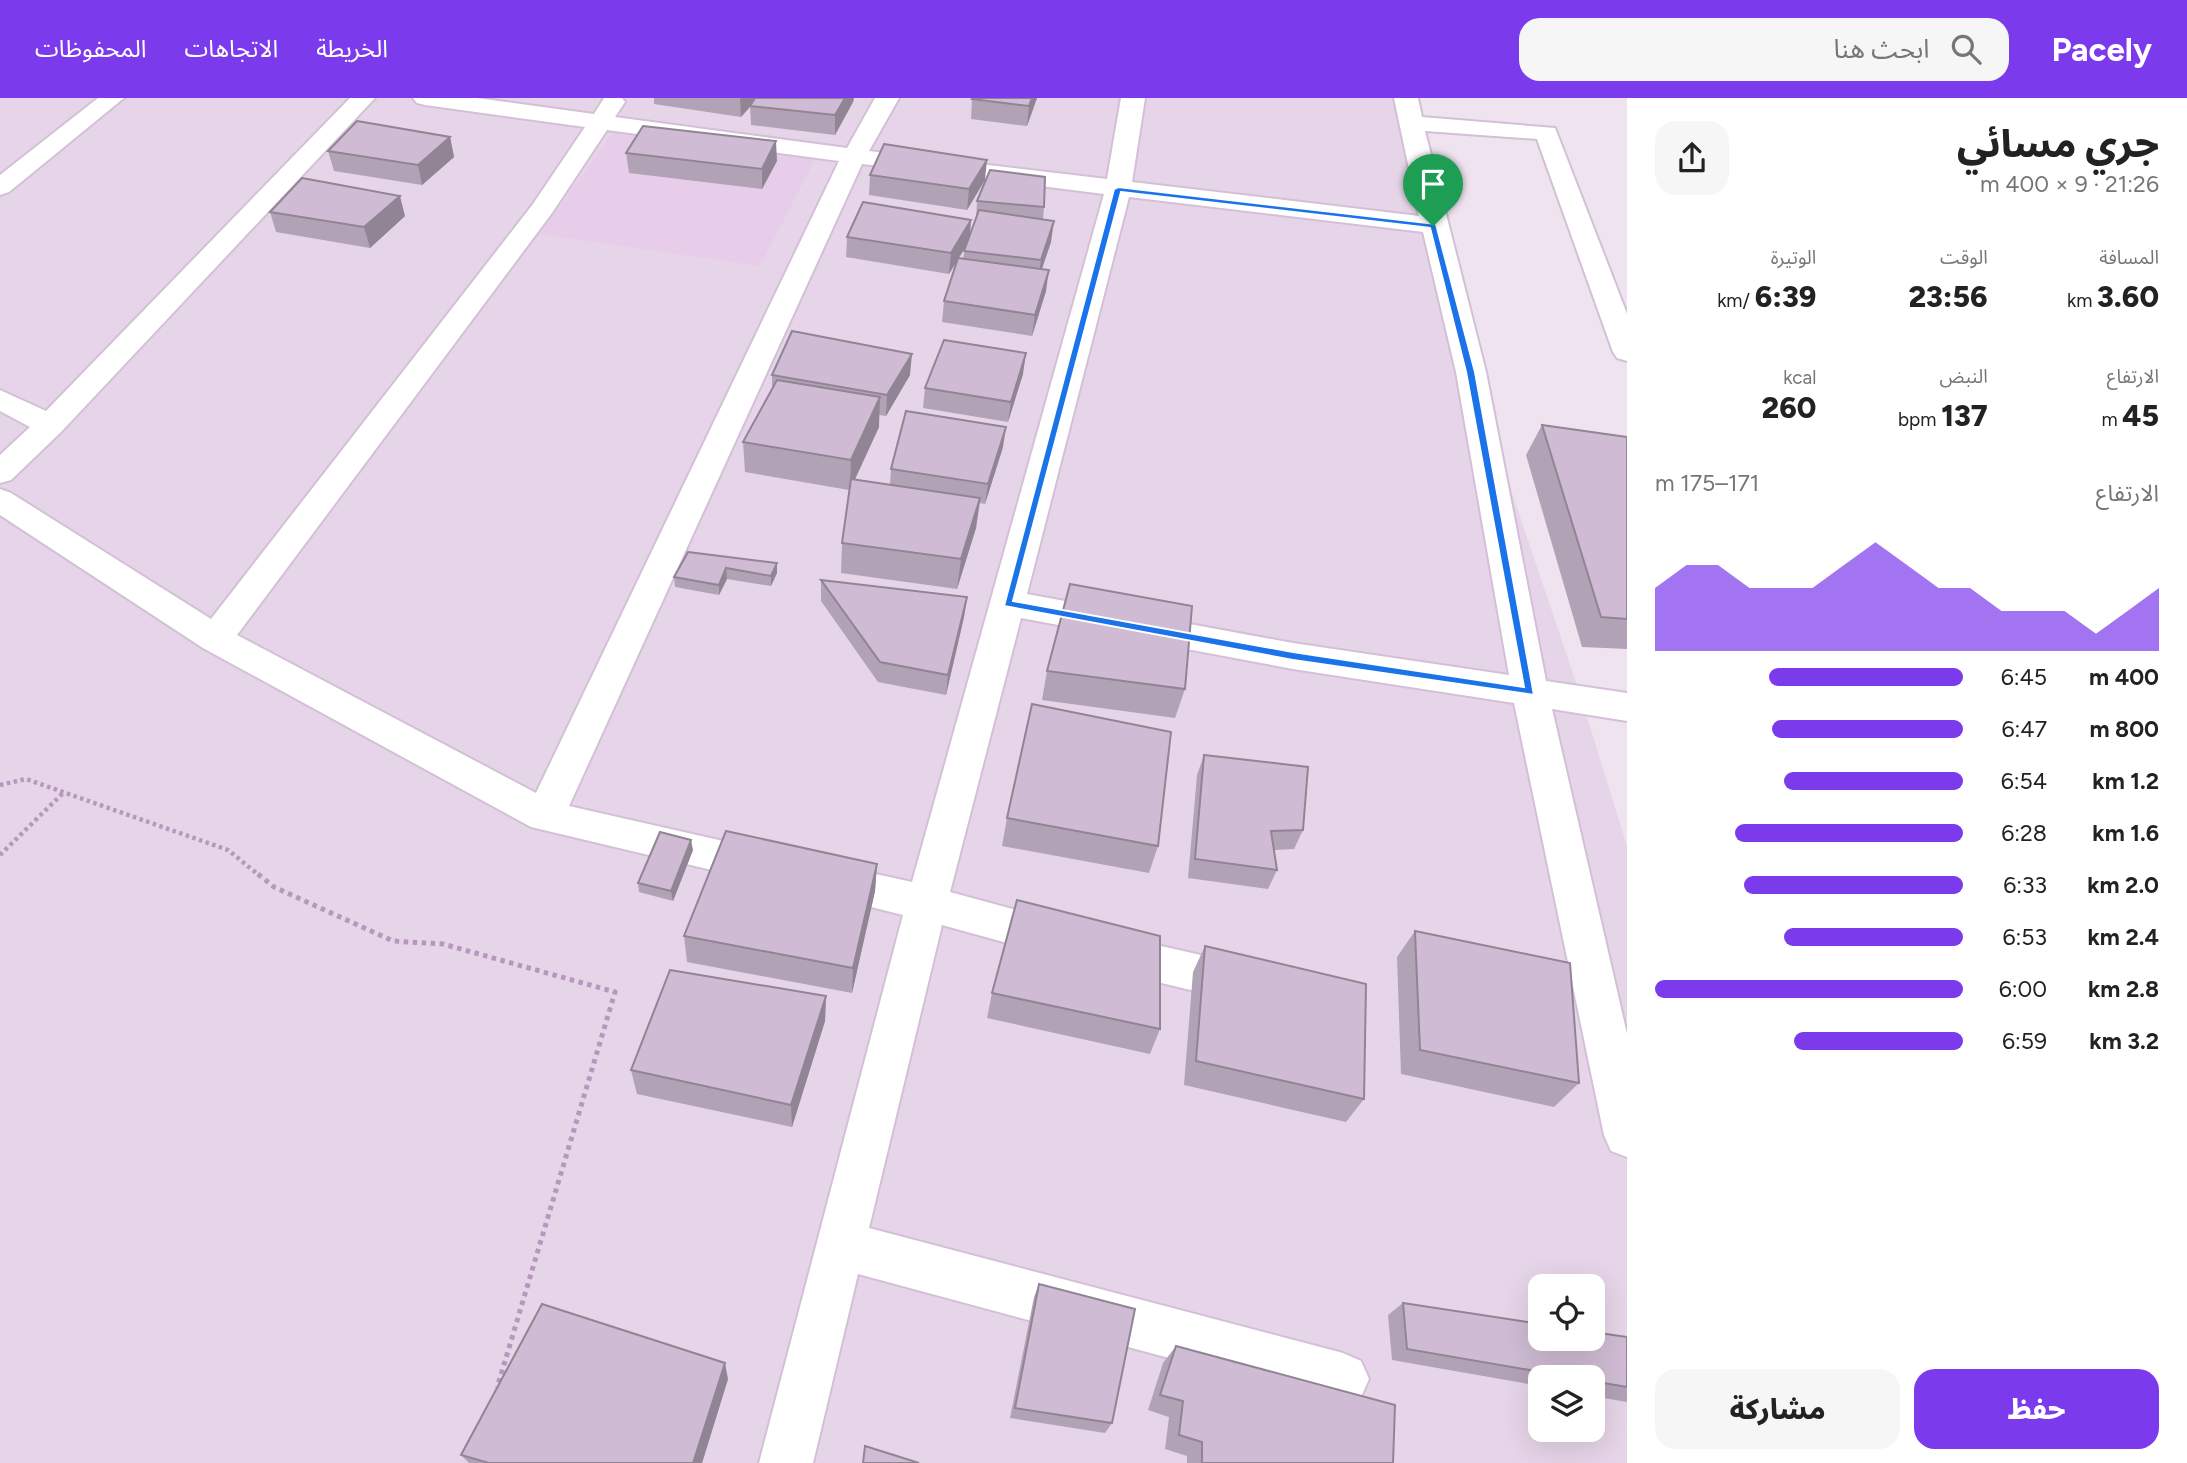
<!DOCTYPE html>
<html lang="ar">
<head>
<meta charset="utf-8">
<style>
	:root { --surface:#fff; --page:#f6f6f6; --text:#222; --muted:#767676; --accent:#7c3aed }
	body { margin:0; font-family:Figtree,"Noto Sans Arabic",sans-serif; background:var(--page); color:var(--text); direction:rtl; height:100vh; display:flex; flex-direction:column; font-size:26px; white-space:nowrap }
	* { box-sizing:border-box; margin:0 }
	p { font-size:23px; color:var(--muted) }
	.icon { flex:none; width:38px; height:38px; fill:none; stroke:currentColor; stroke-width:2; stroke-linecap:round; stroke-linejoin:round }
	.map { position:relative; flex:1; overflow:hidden; direction:ltr }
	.drawer { display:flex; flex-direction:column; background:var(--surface); width:560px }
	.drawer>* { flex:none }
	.buttons { position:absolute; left:1528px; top:1176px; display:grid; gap:14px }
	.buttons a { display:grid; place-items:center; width:77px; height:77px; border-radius:14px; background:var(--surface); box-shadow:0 7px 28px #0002; font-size:35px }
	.pin { position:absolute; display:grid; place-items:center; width:60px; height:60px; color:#fff; margin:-72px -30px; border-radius:50% 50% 50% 0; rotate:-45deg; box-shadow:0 0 7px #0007 }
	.pin .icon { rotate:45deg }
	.round { display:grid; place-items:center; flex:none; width:74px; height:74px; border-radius:21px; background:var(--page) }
	.head { display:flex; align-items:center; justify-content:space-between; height:119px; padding:0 28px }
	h1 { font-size:38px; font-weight:800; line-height:52px }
	.figures { display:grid; grid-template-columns:repeat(3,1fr); gap:10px; height:119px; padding:7px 28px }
	.figures div { display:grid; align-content:center }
	.figures b { font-size:30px; font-weight:800 }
	.figures small { font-size:19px; font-weight:400 }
	.figures p { font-size:19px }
	.chart { height:196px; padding:14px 28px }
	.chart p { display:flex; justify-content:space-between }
	.chart svg { width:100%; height:126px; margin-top:7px; fill:var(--accent); opacity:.7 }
	.primary-button { display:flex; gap:14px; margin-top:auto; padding:14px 28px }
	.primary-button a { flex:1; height:80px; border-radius:21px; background:var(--accent); color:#fff; font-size:28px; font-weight:800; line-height:80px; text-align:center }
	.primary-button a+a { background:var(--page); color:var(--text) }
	ul { padding:0 28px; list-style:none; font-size:23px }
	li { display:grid; grid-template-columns:112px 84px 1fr; align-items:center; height:52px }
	li i { height:18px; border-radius:9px; background:var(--accent) }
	header { display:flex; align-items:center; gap:42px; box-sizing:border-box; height:98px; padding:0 35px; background:var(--accent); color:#fff }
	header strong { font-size:33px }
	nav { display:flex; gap:38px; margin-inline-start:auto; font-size:24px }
	.search { width:490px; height:63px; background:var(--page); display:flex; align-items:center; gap:18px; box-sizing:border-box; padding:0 24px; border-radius:21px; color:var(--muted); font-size:26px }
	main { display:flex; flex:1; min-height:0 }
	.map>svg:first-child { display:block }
	.residential { fill:#e6d5e8; fill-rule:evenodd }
	.education { fill:#e7cde9 }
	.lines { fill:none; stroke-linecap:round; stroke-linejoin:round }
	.street-casing { stroke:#d3c0d6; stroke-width:4 }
	.path-far1 { stroke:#b698bc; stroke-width:4.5; stroke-dasharray:3.5 3.5; stroke-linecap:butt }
	.path { stroke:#b698bc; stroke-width:5; stroke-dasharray:4.5 4.5; stroke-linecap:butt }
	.street { fill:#fff; fill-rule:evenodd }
	.wall { fill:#b2a2b6; fill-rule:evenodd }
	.shaded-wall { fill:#918494 }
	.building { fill:#cfbcd4; stroke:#918494; stroke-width:2 }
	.route { fill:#1a73e8; stroke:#fff; stroke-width:2; fill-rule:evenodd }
</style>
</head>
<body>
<header>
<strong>Pacely</strong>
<div class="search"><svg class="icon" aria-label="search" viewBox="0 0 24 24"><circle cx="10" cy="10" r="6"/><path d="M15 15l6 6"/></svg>ابحث هنا</div>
<nav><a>الخريطة</a><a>الاتجاهات</a><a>المحفوظات</a></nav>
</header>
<main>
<section class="drawer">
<div class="head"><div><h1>جري مسائي</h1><p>21:26 · 9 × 400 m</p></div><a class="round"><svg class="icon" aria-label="share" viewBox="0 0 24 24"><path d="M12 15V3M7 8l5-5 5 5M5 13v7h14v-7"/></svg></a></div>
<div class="figures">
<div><p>المسافة</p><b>3.60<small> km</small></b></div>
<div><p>الوقت</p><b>23:56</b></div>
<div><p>الوتيرة</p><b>6:39<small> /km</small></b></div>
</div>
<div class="figures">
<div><p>الارتفاع</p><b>45<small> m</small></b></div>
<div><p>النبض</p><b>137<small> bpm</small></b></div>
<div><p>kcal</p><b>260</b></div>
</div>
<div class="chart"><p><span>الارتفاع</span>171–175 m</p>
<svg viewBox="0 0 160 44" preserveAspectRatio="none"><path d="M0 44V22L10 14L20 14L30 22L40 22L50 22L60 14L70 6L80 14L90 22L100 22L110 30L120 30L130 30L140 38L150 30L160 22V44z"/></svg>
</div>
<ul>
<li><b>400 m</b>6:45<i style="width:63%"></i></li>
<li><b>800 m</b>6:47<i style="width:62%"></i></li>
<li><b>1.2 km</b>6:54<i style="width:58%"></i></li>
<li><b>1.6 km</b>6:28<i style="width:74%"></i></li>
<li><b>2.0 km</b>6:33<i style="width:71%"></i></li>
<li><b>2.4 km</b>6:53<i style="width:58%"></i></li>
<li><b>2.8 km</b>6:00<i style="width:100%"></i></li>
<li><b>3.2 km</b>6:59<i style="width:55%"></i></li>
</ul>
<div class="primary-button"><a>حفظ</a><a>مشاركة</a></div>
</section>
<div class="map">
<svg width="1627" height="1365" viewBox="0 0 1627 1365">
	<rect width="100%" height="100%" fill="#efe3f0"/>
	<path class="residential" d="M0,0h1404l67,274 109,322 47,152v617h-1627zM1540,1188h52v53h-52zM1540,1279h52v53h-52z"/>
	<path class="education" d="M616,30l202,26 -58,112 -220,-32z"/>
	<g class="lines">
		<g class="street-casing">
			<g id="street">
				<path d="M98,0h26l-115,94 -9,3v-20z"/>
				<path d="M350,0h25l-314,334 -50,48 -11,3v-28l30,-28 -30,-16v-21l46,21z"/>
				<path d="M413,0h64l117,16 10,-16h18l3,4 -10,15 232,31 28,-50h24l-30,53 238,28 14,-81h24l-13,84 287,34 -25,-118h24l4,19 133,11 72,186v47l-10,-3 -4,-6 -76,-213 -112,-8 61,241 60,309 81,12v28l-75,-12 75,325v123l-16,-6 -7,-16 -90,-432 -221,-34 -272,-51 -71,274 136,37 159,36 15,6 7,13 -7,13 -15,6 -159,-38 -144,-40 -73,303 474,125 18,8 8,18 -8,18 -18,8 -485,-131 -45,189h-54l144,-548 -92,-23 -6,-12 6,-12 14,-5 87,19 192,-688 -242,-30 -293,642 211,48 6,12 -6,12 -14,5 -235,-56 -328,-179 -203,-133v-26l11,4 200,126 322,-415 52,-77 -160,-22 -8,-2zM607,32l232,31 -303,632 -299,-158 315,-422zM1129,99l294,35 33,140 53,303 -216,-32 -266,-49z"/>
			</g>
		</g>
		<g class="path-far1">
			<path d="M0,687l26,-6 202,71 32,26"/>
			<path d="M0,757l64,-63"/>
		</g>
		<path class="path" d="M258,776l16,13 119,54 50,3 172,48 -118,396"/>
		<use href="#street" class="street"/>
	</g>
	<g class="wall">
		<path d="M654,0h200l-1,4 -18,33 -84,-10 -1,-19 -9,11 -87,-13z"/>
		<path d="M1037,0l-10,28 -56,-7 1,-20z"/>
		<path d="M450,39l4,20 -32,28 -88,-14 -6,-20z"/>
		<path d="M626,55l151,8 -15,28 -133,-16z"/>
		<path d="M870,77l115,5 -18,30 -98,-15z"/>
		<path d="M977,103l67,6 -1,13 8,22 -9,27 4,22 -14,45 -90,-14 2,-21 14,-41 -9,14 -103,-17 1,-20 124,-17 -1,15 6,-16zM965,150l-2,11 -4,-1z"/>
		<path d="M270,114l135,4 -35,32 -94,-16z"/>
		<path d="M1023,276l-15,48 -85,-14 2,-20z"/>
		<path d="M772,277h138l-24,41 -7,-1v12l-24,52 35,6 1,-16 112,-22 -18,57 -5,-1 -4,25 -19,61 -116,-16 1,-30 7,-53 -104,-18 -2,-30 29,-53z"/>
		<path d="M1542,327l85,12v212l-45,-2 -56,-192z"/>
		<path d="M688,454l89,21 -6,13 -44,-7 -8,16 -44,-8 -1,-10z"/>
		<path d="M821,482l146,17 -3,20 -18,78 -68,-13 -57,-81z"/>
		<path d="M1047,573l138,18 -10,29 -133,-18z"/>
		<path d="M1204,657l99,75 -9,19 -20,1 3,20 -9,19 -80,-11 9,-103z"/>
		<path d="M1007,720l151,28 -9,27 -147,-27z"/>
		<path d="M693,752l-20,51 -34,-9 -1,-9z"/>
		<path d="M877,766l-2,27 -23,102 -165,-31 -3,-26z"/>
		<path d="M1415,833l164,152 -25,24 -153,-33 -4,-117z"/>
		<path d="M1205,848l159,153 -18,23 -162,-37 9,-113z"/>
		<path d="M992,895l168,36 -10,25 -163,-36z"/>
		<path d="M826,898l-1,25 -33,106 -155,-33 -6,-24z"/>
		<path d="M1039,1186l73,139 -7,10 -95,-15 24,-121z"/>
		<path d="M1403,1205l224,34v65l-35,-6v-19h-52v9l-148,-26 -4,-45z"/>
		<path d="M1176,1248l217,117h-206v-7l-22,-7 4,-32 -21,-7 15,-47z"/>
		<path d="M728,1281l-26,84h-233l-8,-8z"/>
	</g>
	<g class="shaded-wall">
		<path d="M740,0h18l-17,19z"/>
		<path d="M845,0h9l-1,4 -18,33v-20z"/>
		<path d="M1032,0h5l-10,28 2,-20z"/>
		<path d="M450,39l4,20 -32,28 -4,-20z"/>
		<path d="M776,43l1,20 -15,28v-20z"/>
		<path d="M987,62l-2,20 -18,30 2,-21z"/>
		<path d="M400,98l5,20 -35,32 -6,-21z"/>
		<path d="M971,122l-2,21 -20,33 2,-21z"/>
		<path d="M1054,123l-3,21 -13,38 3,-20z"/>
		<path d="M1049,172l-3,21 -14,45 3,-21z"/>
		<path d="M1026,255l-3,21 -15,48 3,-20z"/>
		<path d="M912,256l-2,21 -24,41 1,-21z"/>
		<path d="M880,299l-1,30 -29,63 1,-30z"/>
		<path d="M1006,329l-3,20 -18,57 3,-20z"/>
		<path d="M980,400l-4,30 -19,61 4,-30z"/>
		<path d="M777,465v10l-6,13v-10z"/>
		<path d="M726,470l1,11 -8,16v-10z"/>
		<path d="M967,499l-3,20 -18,78 2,-20z"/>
		<path d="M691,742l2,10 -20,51 -2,-10z"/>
		<path d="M877,766l-2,27 -23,102 1,-25z"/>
		<path d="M826,898l-1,25 -33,106 -1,-22z"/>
		<path d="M725,1265l3,16 -26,84h-9z"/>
	</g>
	<g class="building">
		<path d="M755,0h90l-10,17 -85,-9z"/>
		<path d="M973,0h59l-3,8 -57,-7z"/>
		<path d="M357,23l93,16 -32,28 -90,-14z"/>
		<path d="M643,28l133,15 -14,28 -136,-16z"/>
		<path d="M884,46l103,16 -18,29 -99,-14z"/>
		<path d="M990,72l55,7 -1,30 -67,-6z"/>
		<path d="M302,80l98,18 -36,31 -94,-15z"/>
		<path d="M863,104l108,18 -20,33 -104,-16z"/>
		<path d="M979,112l75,11 -13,39 -77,-9z"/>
		<path d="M958,160l91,12 -14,45 -91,-14z"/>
		<path d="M792,233l120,23 -25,41 -115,-20z"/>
		<path d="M944,242l82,13 -15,49 -86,-14z"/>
		<path d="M777,282l103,17 -29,63 -108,-18z"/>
		<path d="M906,313l100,16 -18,57 -97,-15z"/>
		<path d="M1542,327l85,12v182l-26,-2z"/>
		<path d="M851,381l129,19 -19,61 -119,-16z"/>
		<path d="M688,454l89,11 -6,13 -45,-8 -7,17 -45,-8z"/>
		<path d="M821,482l146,17 -19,78 -68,-13z"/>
		<path d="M1070,486l122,22 -7,83 -138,-18z"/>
		<path d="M1032,606l139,28 -13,114 -151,-28z"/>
		<path d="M1204,657l104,12 -5,63 -32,1 6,39 -82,-11z"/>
		<path d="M726,733l151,33 -24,104 -169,-32z"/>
		<path d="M660,734l31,8 -20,51 -33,-8z"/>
		<path d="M1017,802l143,36v93l-168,-36z"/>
		<path d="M1415,833l155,32 9,120 -159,-33z"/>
		<path d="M1205,848l161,38 -2,115 -168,-38z"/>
		<path d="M670,872l156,26 -35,109 -160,-35z"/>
		<path d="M1039,1186l96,25 -23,114 -97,-15z"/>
		<path d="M1403,1205l137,21v15h52v-7l35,5v50l-35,-6v-4h-22l-163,-28z"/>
		<path d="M542,1206l183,59 -32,100h-204l-28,-8z"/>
		<path d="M1176,1248l219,59 -2,58h-191v-21l-23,-7 4,-34 -23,-6z"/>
		<path d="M865,1348l54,17h-56z"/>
	</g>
	<path class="route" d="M1118,89l318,37 39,148 59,323 -241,-35 -289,-54 110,-417zM1121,94l309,36 36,144 58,315 -231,-35 -280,-51z"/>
</svg>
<div class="buttons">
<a><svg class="icon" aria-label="locate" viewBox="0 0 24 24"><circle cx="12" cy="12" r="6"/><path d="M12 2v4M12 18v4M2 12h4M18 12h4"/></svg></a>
<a><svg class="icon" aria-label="layers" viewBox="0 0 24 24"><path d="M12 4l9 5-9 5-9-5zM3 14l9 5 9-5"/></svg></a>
</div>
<div class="pin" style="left:1433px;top:128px;background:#1e9e55"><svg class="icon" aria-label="arrive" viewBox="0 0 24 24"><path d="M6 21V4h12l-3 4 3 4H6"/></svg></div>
</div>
</main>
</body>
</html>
